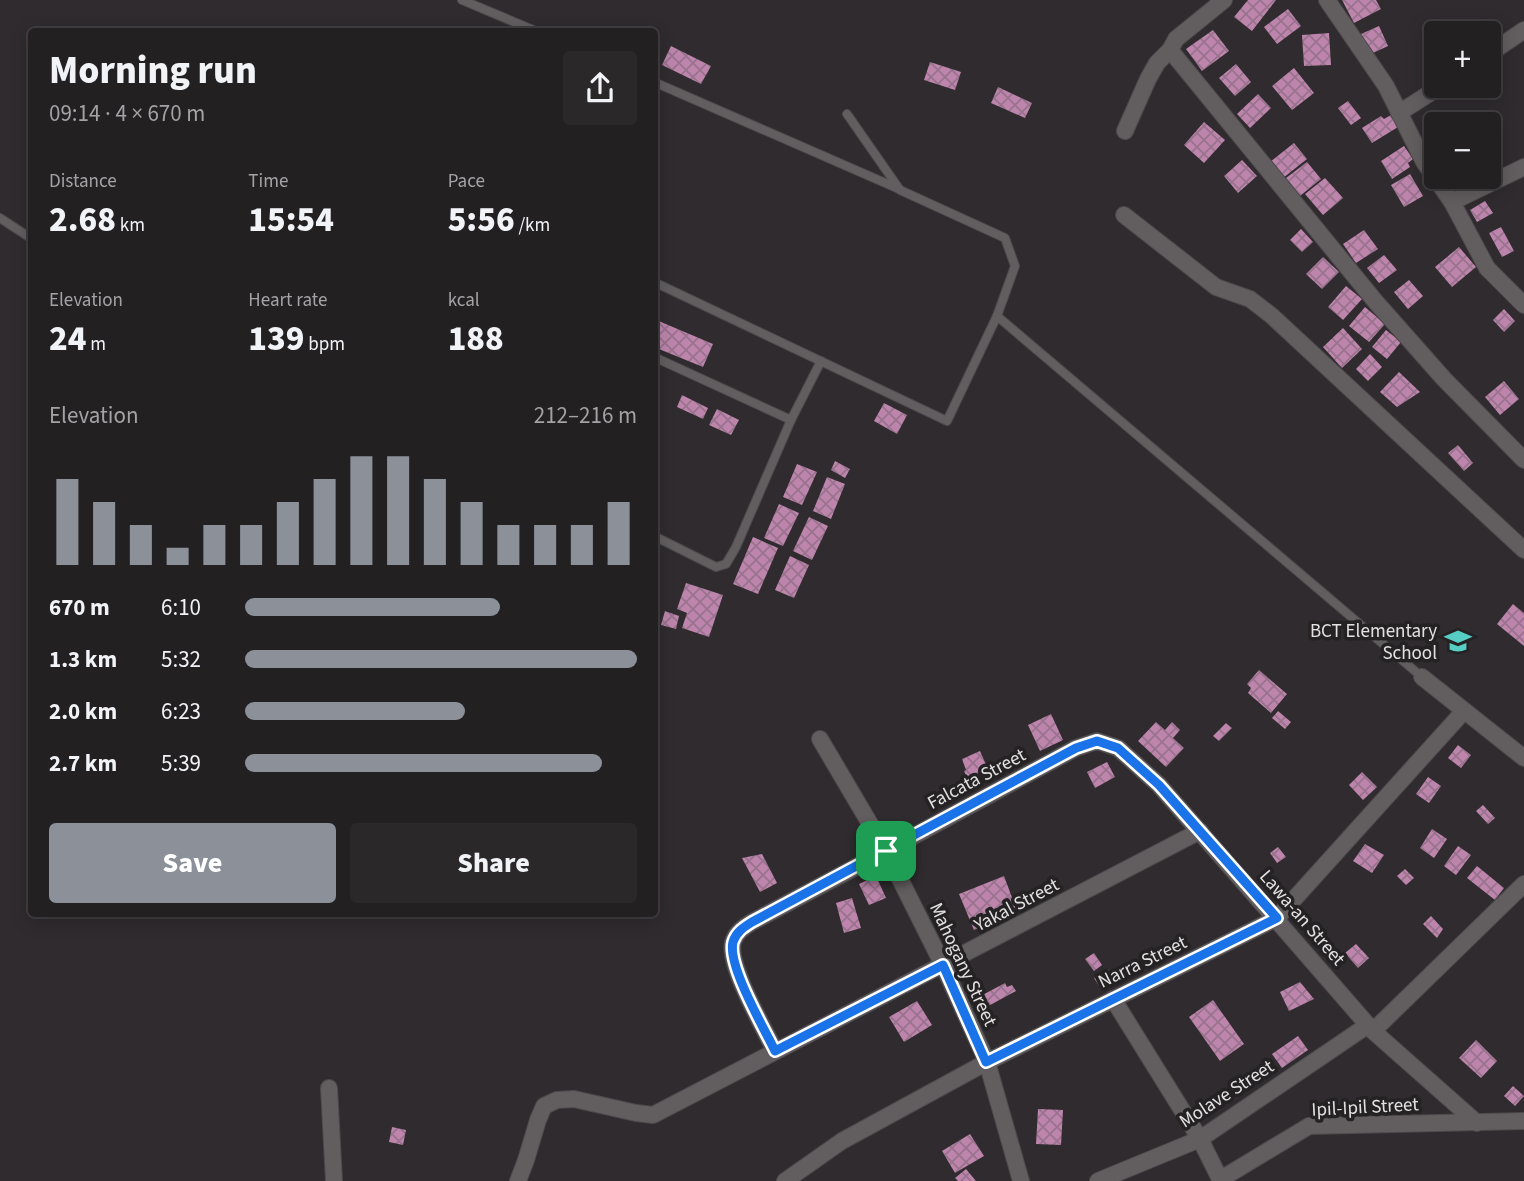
<!DOCTYPE html>
<html lang="en">
<head>
<meta charset="utf-8">
<style>
	:root { --surface:#232022; --page:#2b282a; --text:#f1f3f6; --muted:#a3a3a5; --line:#403e40; --accent:#8c9099 }
	body { margin:0; font-family:"Source Sans 3",sans-serif; background:var(--page); color:var(--text); height:100vh; display:flex; flex-direction:column; font-size:26px; white-space:nowrap }
	* { box-sizing:border-box; margin:0 }
	p { font-size:23px; color:var(--muted) }
	.icon { flex:none; width:38px; height:38px; fill:none; stroke:currentColor; stroke-width:2; stroke-linecap:round; stroke-linejoin:round }
	.map { position:relative; flex:1; overflow:hidden }
	.sheet { position:absolute; left:28px; top:28px; width:630px; height:889px; display:flex; flex-direction:column; background:var(--surface); border-radius:7px; box-shadow:0 4px 18px #0003,0 0 0 2px var(--line) }
	.sheet>* { flex:none }
	.tools { position:absolute; left:1424px; top:21px; display:grid; gap:14px }
	.tools a { display:grid; place-items:center; width:77px; height:77px; border-radius:7px; background:var(--surface); box-shadow:0 4px 18px #0003,0 0 0 2px var(--line); font-size:35px }
	.pin { position:absolute; display:grid; place-items:center; width:60px; height:60px; color:#fff; margin:-30px; border-radius:14px; box-shadow:0 4px 10px #0006 }
	.round { display:grid; place-items:center; flex:none; width:74px; height:74px; border-radius:7px; background:var(--page) }
	.headline { display:flex; align-items:center; justify-content:space-between; height:119px; padding:0 21px }
	h1 { font-size:38px; font-weight:800; line-height:52px }
	.figures { display:grid; grid-template-columns:repeat(3,1fr); gap:10px; height:119px; padding:7px 21px }
	.figures div { display:grid; align-content:center }
	.figures b { font-size:35px; font-weight:800 }
	.figures small { font-size:19px; font-weight:400 }
	.figures p { font-size:19px }
	.chart { height:196px; padding:14px 21px }
	.chart p { display:flex; justify-content:space-between }
	.chart svg { width:100%; height:126px; margin-top:7px; stroke:var(--accent); stroke-width:6 }
	.button { display:flex; gap:14px; margin-top:auto; padding:14px 21px }
	.button a { flex:1; height:80px; border-radius:7px; background:var(--accent); color:#fff; font-size:28px; font-weight:800; line-height:80px; text-align:center }
	.button a+a { background:var(--page); color:var(--text) }
	ul { padding:0 21px; list-style:none; font-size:23px }
	li { display:grid; grid-template-columns:112px 84px 1fr; align-items:center; height:52px }
	li i { height:18px; border-radius:9px; background:var(--accent) }
	.map>svg:first-child { display:block }
	.building { fill:url(#building-cross-hatch) }
	.lines { fill:none; stroke-linecap:round; stroke-linejoin:round }
	.service-casing { stroke:#4c494b; stroke-width:10 }
	.minor-casing { stroke:#4c494b; stroke-width:18 }
	.service { stroke:#625e60; stroke-width:8 }
	.minor { stroke:#625e60; stroke-width:16 }
	.route-casing { stroke:#fff; stroke-width:14 }
	.route { stroke:#1a73e8; stroke-width:9 }
	.labels { text-anchor:middle; stroke-width:7; stroke-linejoin:round; paint-order:stroke }
	.poi-label { font-size:19px; fill:#e4e1e3; stroke:#252224; text-anchor:end }
	.street-label { font-size:19px; fill:#e4e1e3; stroke:#252224 }
</style>
</head>
<body>
<div class="map">
<svg width="1524" height="1181" viewBox="0 0 1524 1181">
	<defs>
		<pattern id="building-cross-hatch" width="8" height="8" patternUnits="userSpaceOnUse" patternTransform="scale(1.75)"><rect width="8" height="8" fill="#bd85ac"/><path d="M0 0l8 8M0 8l8-8" fill="none" stroke="#99728d"/></pattern>
	</defs>
	<rect width="100%" height="100%" fill="#2f2b2e"/>
	<g class="building">
		<path d="M1248,0h28l-24,31 -18,-14z"/>
		<path d="M1342,0h34l5,9 -27,14z"/>
		<path d="M1288,9l13,17 -24,18 -13,-17z"/>
		<path d="M1379,26l9,20 -17,8 -10,-20z"/>
		<path d="M1213,30l16,21 -27,20 -16,-22z"/>
		<path d="M1329,33l2,32 -27,1 -2,-31z"/>
		<path d="M671,46l40,20 -10,18 -39,-19z"/>
		<path d="M930,62l31,10 -6,18 -31,-10z"/>
		<path d="M1236,64l15,18 -16,14 -16,-18z"/>
		<path d="M1294,68l20,25 -22,17 -20,-24z"/>
		<path d="M998,87l34,16 -7,15 -34,-15z"/>
		<path d="M1258,94l13,14 -21,20 -13,-14z"/>
		<path d="M1348,101l13,17 -10,7 -13,-17z"/>
		<path d="M1391,115l7,12 -26,16 -10,-15 19,-12 3,3z"/>
		<path d="M1204,122l21,18 -21,23 -20,-18z"/>
		<path d="M1294,143l13,16 -24,19 -13,-16z"/>
		<path d="M1404,146l9,13 -5,4 2,4 -18,12 -11,-18z"/>
		<path d="M1242,160l15,16 -19,17 -14,-17z"/>
		<path d="M1307,162l14,17 -21,17 -14,-18z"/>
		<path d="M1410,174l13,22 -19,11 -13,-22z"/>
		<path d="M1444,177h24l5,8 -17,11z"/>
		<path d="M1325,178l18,20 -20,17 -18,-21z"/>
		<path d="M1485,201l8,12 -16,9 -7,-12z"/>
		<path d="M1501,227l13,24 -12,6 -13,-24z"/>
		<path d="M1301,229l12,13 -11,10 -12,-12z"/>
		<path d="M1364,230l14,19 -22,14 -13,-19z"/>
		<path d="M1459,247l17,20 -24,20 -17,-20z"/>
		<path d="M1384,255l13,15 -18,13 -12,-15z"/>
		<path d="M1323,257l16,15 -17,17 -16,-15z"/>
		<path d="M1409,280l14,16 -15,13 -14,-17z"/>
		<path d="M1346,286l16,13 -19,21 -15,-13z"/>
		<path d="M1365,307l20,17 -16,18 -20,-16z"/>
		<path d="M1504,309l11,12 -11,11 -11,-12z"/>
		<path d="M654,319l59,25 -10,23 -49,-20z"/>
		<path d="M1343,328l19,21 -20,19 -19,-21z"/>
		<path d="M1386,330l15,12 -14,17 -15,-12z"/>
		<path d="M1370,354l12,13 -14,14 -12,-12z"/>
		<path d="M1399,372l21,20 -23,15 -17,-15z"/>
		<path d="M1504,381l15,18 -19,16 -15,-18z"/>
		<path d="M682,395l26,13 -5,11 -26,-12z"/>
		<path d="M884,403l23,12 -10,19 -23,-13z"/>
		<path d="M717,409l22,11 -8,15 -22,-10z"/>
		<path d="M1458,445l15,18 -9,8 -16,-18z"/>
		<path d="M835,461l15,8 -5,9 -14,-8z"/>
		<path d="M797,464l20,8 -15,33 -19,-8z"/>
		<path d="M827,477l18,7 -14,35 -18,-8z"/>
		<path d="M779,504l20,9 -16,33 -19,-8z"/>
		<path d="M809,517l19,9 -16,34 -19,-9z"/>
		<path d="M753,537l25,11 -20,46 -25,-10z"/>
		<path d="M790,556l19,9 -15,33 -19,-8z"/>
		<path d="M686,583l37,12 -14,42 -27,-9 5,-15 -10,-4z"/>
		<path d="M1513,604l11,9v33l-27,-22z"/>
		<path d="M665,611l14,5 -3,13 -15,-4z"/>
		<path d="M1259,670l28,24 -16,19 -23,-20 3,-5 -4,-4z"/>
		<path d="M1278,711l13,11 -6,7 -13,-11z"/>
		<path d="M1051,714l12,26 -23,11 -12,-26z"/>
		<path d="M1156,722l9,8 7,-8 8,8 -7,8 11,10 -18,19 -28,-26z"/>
		<path d="M1226,723l6,5 -13,13 -6,-5z"/>
		<path d="M1458,745l13,10 -10,13 -13,-10z"/>
		<path d="M980,751l8,18 -21,9 -3,-7 2,-1 -4,-11z"/>
		<path d="M1107,762l8,15 -20,11 -8,-16z"/>
		<path d="M1362,772l15,15 -14,13 -14,-15z"/>
		<path d="M1428,777l13,9 -12,17 -13,-9z"/>
		<path d="M1483,805l12,13 -7,6 -12,-13z"/>
		<path d="M1432,829l15,10 -13,19 -14,-10z"/>
		<path d="M1365,844l19,11 -12,18 -19,-12z"/>
		<path d="M1458,846l13,9 -15,20 -12,-9z"/>
		<path d="M1278,847l8,10 -9,6 -7,-10z"/>
		<path d="M762,854l15,29 -17,9 -18,-34z"/>
		<path d="M1477,866l27,22 -9,12 -28,-22z"/>
		<path d="M1405,869l9,9 -8,7 -9,-9z"/>
		<path d="M876,876l10,22 -17,7 -10,-21z"/>
		<path d="M1004,876l13,35 -43,19 -15,-36z"/>
		<path d="M852,898l9,30 -17,5 -8,-30z"/>
		<path d="M1431,916l12,13 -6,9 -14,-14z"/>
		<path d="M1356,944l13,14 -11,10 -13,-15z"/>
		<path d="M1094,953l8,12 -8,6 -9,-12z"/>
		<path d="M1108,969l7,11 -14,9 -7,-11z"/>
		<path d="M1300,982l14,17 -25,12 -9,-19z"/>
		<path d="M1005,983l2,4 5,-2 4,6 -35,19 -6,-11z"/>
		<path d="M1213,1000l31,44 -24,17 -31,-44z"/>
		<path d="M917,1001l15,24 -28,17 -15,-25z"/>
		<path d="M1298,1036l10,14 -26,18 -10,-14z"/>
		<path d="M1476,1040l21,21 -16,17 -22,-20z"/>
		<path d="M1513,1086l11,10 -9,10 -11,-10z"/>
		<path d="M1038,1109l25,1 -2,35 -25,-1z"/>
		<path d="M392,1127l14,3 -3,15 -14,-3z"/>
		<path d="M970,1134l14,22 -29,17 -13,-22z"/>
		<path d="M966,1169l10,12h-18l-3,-3z"/>
	</g>
	<g class="lines">
		<g class="service-casing">
			<g id="service">
				<path d="M462,0l76,32"/>
				<path d="M654,82l245,107"/>
				<path d="M0,218l32,21"/>
				<path d="M654,282l293,139 50,-105 18,-50 -10,-28 -105,-48 -53,-76"/>
				<path d="M997,316l425,361"/>
				<path d="M654,357l137,63"/>
				<path d="M654,536l62,31 10,-3 10,-17 55,-127 30,-59"/>
			</g>
		</g>
		<g class="minor-casing">
			<g id="minor">
				<path d="M1327,0l59,86 38,76 28,40 35,66 37,37"/>
				<path d="M1170,50l205,251 69,78 80,81"/>
				<path d="M1489,54l35,-24"/>
				<path d="M1399,113l42,-27"/>
				<path d="M1125,131l23,-52 9,-16 13,-13 6,-11 48,-39"/>
				<path d="M1452,202l72,-35"/>
				<path d="M1124,215l92,72 34,12 22,17 252,234"/>
				<path d="M1422,677l102,81"/>
				<path d="M820,739l66,112 57,114 44,97 34,119"/>
				<path d="M1113,999l87,140 21,42"/>
				<path d="M1373,1031l151,-147"/>
				<path d="M775,1051c-11,-23 -48,-86 -42,-109 3,-10 11,-15 19,-20l134,-71 190,-103 21,-7 21,7 41,37 214,246 104,92"/>
				<path d="M329,1088l5,93"/>
				<path d="M1221,1179l88,-53 215,-5"/>
				<path d="M518,1181l8,-21 12,-40 6,-14 13,-6 17,-1 62,14 17,2 547,-284"/>
				<path d="M785,1181l57,-40 145,-79 290,-144 187,-207"/>
				<path d="M1098,1181l102,-42 168,-114"/>
			</g>
		</g>
		<use href="#service" class="service"/>
		<use href="#minor" class="minor"/>
	</g>
	<g class="lines">
		<g class="route-casing">
			<path id="route" d="M1097,741l21,7 41,37 118,133 -291,144 -43,-97 -168,86c-11,-23 -48,-86 -42,-109 3,-10 11,-15 19,-20l324,-174z"/>
		</g>
		<use href="#route" class="route"/>
	</g>
	<defs>
		<g id="school-bare" transform="scale(2.1)"><path d="M0-5L7-2L0 1L-7-2ZM-4 1L0 2.5L4 1V4Q0 6-4 4Z" fill="#56cec4" stroke="#252224" stroke-width="2.5" paint-order="stroke"/></g>
	</defs>
	<g fill-rule="evenodd">
		<use href="#school-bare" x="1458" y="641"/>
	</g>
	<g class="labels">
		<g class="poi-label">
			<text x="1437" y="637">BCT Elementary<tspan x="1437" dy="22">School</tspan></text>
		</g>
		<g class="street-label">
			<text transform="translate(976 778) rotate(-28)" y="7">Falcata Street</text>
			<text transform="translate(1016 904) rotate(-28)" y="7">Yakal Street</text>
			<text transform="translate(1303 917) rotate(49)" y="7">Lawa-an Street</text>
			<text transform="translate(1142 961) rotate(-26)" y="7">Narra Street</text>
			<text transform="translate(964 964) rotate(65)" y="7">Mahogany Street</text>
			<text transform="translate(1226 1093) rotate(-33)" y="7">Molave Street</text>
			<text transform="translate(1365 1106) rotate(-3)" y="7">Ipil-Ipil Street</text>
		</g>
	</g>
</svg>
<div class="tools">
<a>+</a>
<a>−</a>
</div>
<div class="pin" style="left:886px;top:851px;background:#1e9e55"><svg class="icon" aria-label="arrive" viewBox="0 0 24 24"><path d="M6 21V4h12l-3 4 3 4H6"/></svg></div>
<section class="sheet">
<div class="headline"><div><h1>Morning run</h1><p>09:14 · 4 × 670 m</p></div><a class="round"><svg class="icon" aria-label="share" viewBox="0 0 24 24"><path d="M12 15V3M7 8l5-5 5 5M5 13v7h14v-7"/></svg></a></div>
<div class="figures">
<div><p>Distance</p><b>2.68<small> km</small></b></div>
<div><p>Time</p><b>15:54</b></div>
<div><p>Pace</p><b>5:56<small> /km</small></b></div>
</div>
<div class="figures">
<div><p>Elevation</p><b>24<small> m</small></b></div>
<div><p>Heart rate</p><b>139<small> bpm</small></b></div>
<div><p>kcal</p><b>188</b></div>
</div>
<div class="chart"><p><span>Elevation</span>212–216 m</p>
<svg viewBox="0 0 160 44" preserveAspectRatio="none"><path d="M5 44V14M15 44V22M25 44V30M35 44V38M45 44V30M55 44V30M65 44V22M75 44V14M85 44V6M95 44V6M105 44V14M115 44V22M125 44V30M135 44V30M145 44V30M155 44V22"/></svg>
</div>
<ul>
<li><b>670 m</b>6:10<i style="width:65%"></i></li>
<li><b>1.3 km</b>5:32<i style="width:100%"></i></li>
<li><b>2.0 km</b>6:23<i style="width:56%"></i></li>
<li><b>2.7 km</b>5:39<i style="width:91%"></i></li>
</ul>
<div class="button"><a>Save</a><a>Share</a></div>
</section>
</div>
</body>
</html>
